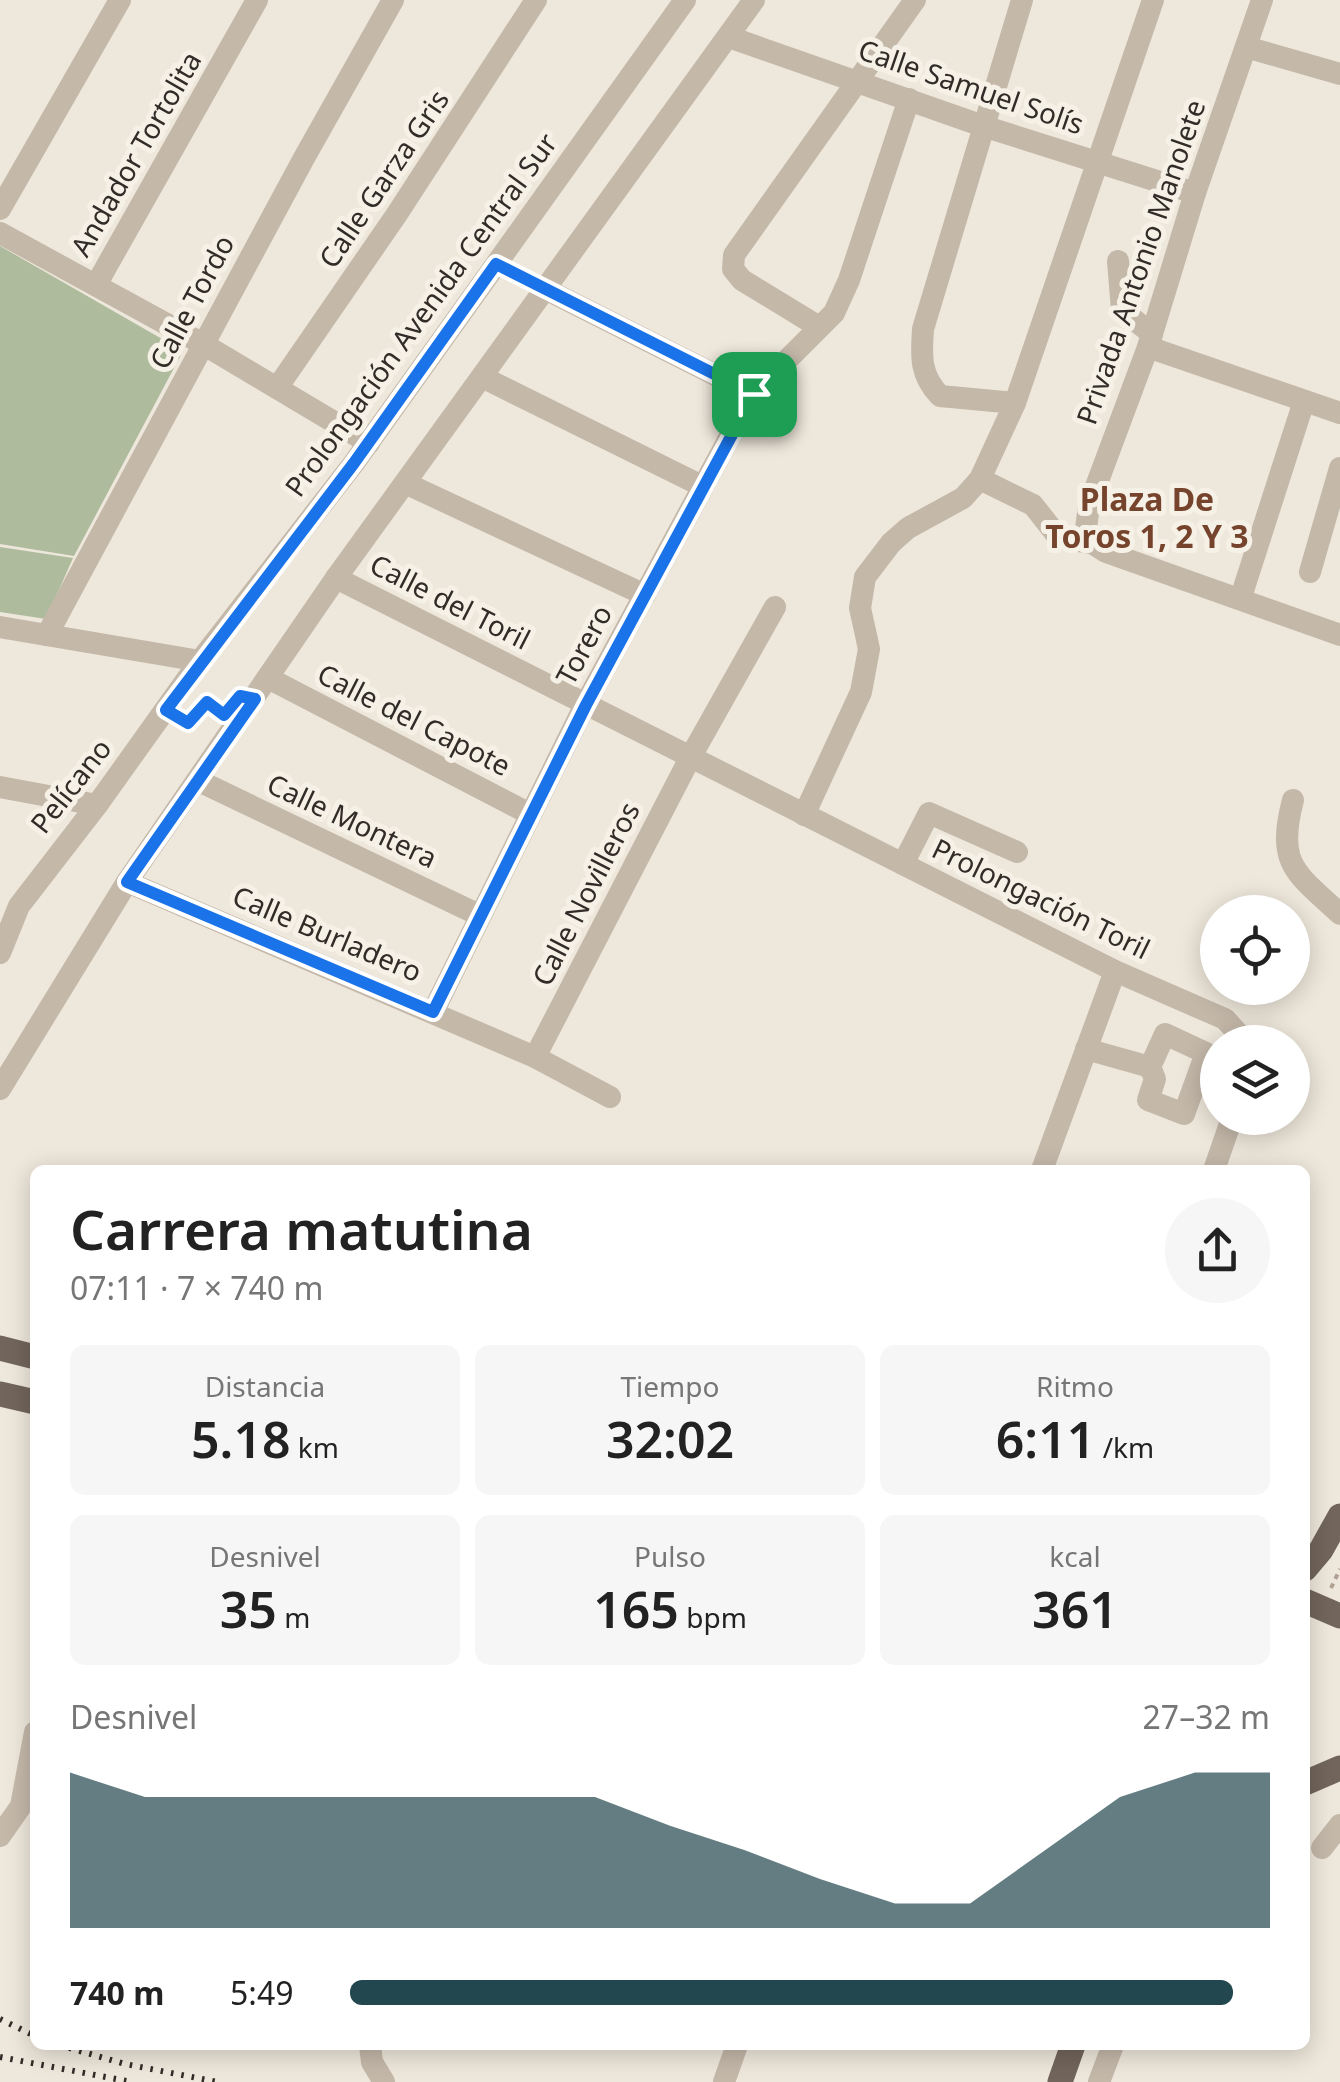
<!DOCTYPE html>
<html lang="es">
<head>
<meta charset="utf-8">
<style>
	:root { --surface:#fff; --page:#f6f6f6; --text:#222; --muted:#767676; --accent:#23474e }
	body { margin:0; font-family:"Noto Sans",sans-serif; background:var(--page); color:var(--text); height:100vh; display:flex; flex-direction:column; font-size:38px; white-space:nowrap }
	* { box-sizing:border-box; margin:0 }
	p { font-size:32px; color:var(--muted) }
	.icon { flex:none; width:55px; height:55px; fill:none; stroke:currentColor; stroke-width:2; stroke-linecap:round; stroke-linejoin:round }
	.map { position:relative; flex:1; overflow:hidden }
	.details { position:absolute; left:30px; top:1165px; width:1280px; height:885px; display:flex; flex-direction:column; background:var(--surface); border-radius:15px; box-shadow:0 5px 25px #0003 }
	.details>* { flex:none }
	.buttons { position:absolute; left:1200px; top:895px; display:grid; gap:20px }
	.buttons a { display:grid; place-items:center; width:110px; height:110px; border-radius:50%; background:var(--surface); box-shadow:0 5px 25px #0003; font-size:50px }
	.pin { position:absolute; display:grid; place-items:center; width:85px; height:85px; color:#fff; margin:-42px; border-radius:20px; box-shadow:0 5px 15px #0006 }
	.round { display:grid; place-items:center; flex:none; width:105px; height:105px; border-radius:52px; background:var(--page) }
	.headline { display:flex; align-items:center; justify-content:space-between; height:170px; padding:0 40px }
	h1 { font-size:55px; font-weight:600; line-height:75px }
	.figures { display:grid; grid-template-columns:repeat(3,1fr); gap:15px; height:170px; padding:10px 40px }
	.figures div { display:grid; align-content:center; border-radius:15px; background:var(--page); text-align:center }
	.figures b { font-size:50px; font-weight:600 }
	.figures small { font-size:28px; font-weight:400 }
	.figures p { font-size:28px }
	.chart { height:280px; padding:20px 40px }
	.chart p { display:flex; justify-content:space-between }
	.chart svg { width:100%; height:180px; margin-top:10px; fill:var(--accent); opacity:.7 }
	ul { padding:0 40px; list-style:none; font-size:32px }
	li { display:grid; grid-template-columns:160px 120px 1fr; align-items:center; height:75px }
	li i { height:25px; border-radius:12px; background:var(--accent) }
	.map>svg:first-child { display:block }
	.green { fill:#aebb9d }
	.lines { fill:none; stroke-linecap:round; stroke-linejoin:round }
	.path { stroke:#b0a293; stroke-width:4; stroke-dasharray:5 5; stroke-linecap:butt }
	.minor { stroke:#c4b8a9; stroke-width:22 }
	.major { stroke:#72655b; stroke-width:25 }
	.rail { stroke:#322c28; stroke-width:6; stroke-dasharray:2.5 8; stroke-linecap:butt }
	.route-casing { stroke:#fff; stroke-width:20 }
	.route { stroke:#1a73e8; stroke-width:12 }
	.labels { text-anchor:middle; stroke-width:10; stroke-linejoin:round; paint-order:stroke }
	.street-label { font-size:28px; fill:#322c28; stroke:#f6f1e7 }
	.quarter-label { font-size:32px; font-weight:bold; fill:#76442c; stroke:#f6f1e7 }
</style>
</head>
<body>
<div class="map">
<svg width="1340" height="2082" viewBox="0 0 1340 2082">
	<rect width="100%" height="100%" fill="#eee7db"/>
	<g class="green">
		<path d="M0,246l183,105 -109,205 -74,-12z"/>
		<path d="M0,547l73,11 -27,61 -46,-7z"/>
	</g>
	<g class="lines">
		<g class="path">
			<path d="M183,720l5,3 19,-20 13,9"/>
			<path d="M1331,1588l9,-19"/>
		</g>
		<g class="minor">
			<path d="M729,37l254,89 212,67"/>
			<path d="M1246,47l94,27"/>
			<path d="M0,209l120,-209"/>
			<path d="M0,233l203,111 166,99"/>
			<path d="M1118,261l4,49 30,24"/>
			<path d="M96,285l161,-285"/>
			<path d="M547,290l206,104"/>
			<path d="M819,327l-77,-47 -9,-11 1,-14 181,-255"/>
			<path d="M1148,347l192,66"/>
			<path d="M484,378l218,108"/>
			<path d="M277,388l120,-174 139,-214"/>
			<path d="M1015,403l138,-403"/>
			<path d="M980,479l53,26 26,33 33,5 14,9 234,83"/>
			<path d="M405,483l240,112"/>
			<path d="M1092,543l-6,-14 3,-24 59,-158 47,-154 67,-193"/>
			<path d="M1310,572l30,-104"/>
			<path d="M336,578l779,393 110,48 21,23"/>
			<path d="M1241,597l63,-196"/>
			<path d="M0,627l200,34"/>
			<path d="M47,635l257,-477 89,-158"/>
			<path d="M270,679l260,135"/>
			<path d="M199,781l280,134"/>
			<path d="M0,787l97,18"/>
			<path d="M1293,800c-17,65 3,73 47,114"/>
			<path d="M804,815l57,-123 8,-43 -9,-41 5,-31 26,-34 17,-15 55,-30 17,-19 35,-76 -75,-7c-20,-21 -19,-39 -17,-67l99,-329"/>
			<path d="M903,864l26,-51 88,39"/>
			<path d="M127,882l408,175 75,40"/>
			<path d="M0,953l19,-47 78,-101 103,-144 154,-198 331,-463"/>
			<path d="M433,1012l152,-307 168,-311 81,-81 15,-33 60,-181"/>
			<path d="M1165,1034l41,19 -22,61 -36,-14 7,-21 -5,-12z"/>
			<path d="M1086,1049l64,18"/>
			<path d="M535,1057l155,-299 85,-151"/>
			<path d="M0,1089l127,-207 209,-304 418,-578"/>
			<path d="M1042,1170l73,-199"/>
			<path d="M1214,1170l18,-52"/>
			<path d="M0,1836l21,-30 14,-74"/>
			<path d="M1322,1848l18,-23"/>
			<path d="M370,2045l2,17 12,20"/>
			<path d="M724,2082l13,-37"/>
			<path d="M1099,2082l14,-37"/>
		</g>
		<g class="major">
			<path d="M0,1348l35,9"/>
			<path d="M0,1394l35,8"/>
			<path d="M1305,1569l16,-19 19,-34"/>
			<path d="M1305,1601l35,15"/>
			<path d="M1305,1783l35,-15"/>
			<path d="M1060,2082l13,-37"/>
		</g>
		<g class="rail">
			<path d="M0,2019l35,17"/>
			<path d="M59,2045l66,19 93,18"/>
			<path d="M0,2057l132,25"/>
		</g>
	</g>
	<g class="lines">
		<g class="route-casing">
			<path id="route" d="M496,264l258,130 -168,311 -153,307 -306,-130 128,-183 -15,-3 -16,19 -17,-13 -19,21 -22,-13 188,-247z"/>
		</g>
		<use href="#route" class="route"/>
	</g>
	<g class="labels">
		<g class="street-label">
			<text transform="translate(971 87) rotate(19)" y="10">Calle Samuel Solís</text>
			<text transform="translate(136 154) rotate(-60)" y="10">Andador Tortolita</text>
			<text transform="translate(384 179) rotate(-56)" y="10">Calle Garza Gris</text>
			<text transform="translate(1141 262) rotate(-71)" y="10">Privada Antonio Manolete</text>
			<text transform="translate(192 302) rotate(-62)" y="10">Calle Tordo</text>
			<text transform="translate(421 315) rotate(-54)" y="10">Prolongación Avenida Central Sur</text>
			<text transform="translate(450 602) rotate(27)" y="10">Calle del Toril</text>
			<text transform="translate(584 645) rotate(-62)" y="10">Torero</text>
			<text transform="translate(414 720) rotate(27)" y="10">Calle del Capote</text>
			<text transform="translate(71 786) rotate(-52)" y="10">Pelícano</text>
			<text transform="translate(352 821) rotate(25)" y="10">Calle Montera</text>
			<text transform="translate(586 894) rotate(-63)" y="10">Calle Novilleros</text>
			<text transform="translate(1041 899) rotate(26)" y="10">Prolongación Toril</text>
			<text transform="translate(327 934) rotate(23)" y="10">Calle Burladero</text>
		</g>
		<g class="quarter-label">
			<text x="1147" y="511">Plaza De<tspan x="1147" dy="37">Toros 1, 2 Y 3</tspan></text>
		</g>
	</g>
</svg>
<div class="buttons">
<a><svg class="icon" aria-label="locate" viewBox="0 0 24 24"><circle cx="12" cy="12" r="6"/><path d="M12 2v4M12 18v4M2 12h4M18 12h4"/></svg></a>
<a><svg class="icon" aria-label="layers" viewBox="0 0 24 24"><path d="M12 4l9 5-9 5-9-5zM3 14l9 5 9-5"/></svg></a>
</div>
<div class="pin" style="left:754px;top:394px;background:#1e9e55"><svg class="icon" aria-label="arrive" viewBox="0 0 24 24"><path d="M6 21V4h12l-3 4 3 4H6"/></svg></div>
<section class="details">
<div class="headline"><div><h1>Carrera matutina</h1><p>07:11 · 7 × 740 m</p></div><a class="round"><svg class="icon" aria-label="share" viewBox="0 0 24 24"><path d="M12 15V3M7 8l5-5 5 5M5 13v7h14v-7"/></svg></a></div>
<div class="figures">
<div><p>Distancia</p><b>5.18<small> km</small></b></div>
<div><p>Tiempo</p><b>32:02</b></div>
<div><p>Ritmo</p><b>6:11<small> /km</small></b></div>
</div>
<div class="figures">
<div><p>Desnivel</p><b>35<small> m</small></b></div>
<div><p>Pulso</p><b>165<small> bpm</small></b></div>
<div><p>kcal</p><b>361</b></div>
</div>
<div class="chart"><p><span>Desnivel</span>27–32 m</p>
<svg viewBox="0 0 160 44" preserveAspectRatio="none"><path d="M0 44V6L10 12L20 12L30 12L40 12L50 12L60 12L70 12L80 19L90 25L100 32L110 38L120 38L130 25L140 12L150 6L160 6V44z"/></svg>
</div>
<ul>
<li><b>740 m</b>5:49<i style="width:96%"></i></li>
</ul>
</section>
</div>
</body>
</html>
